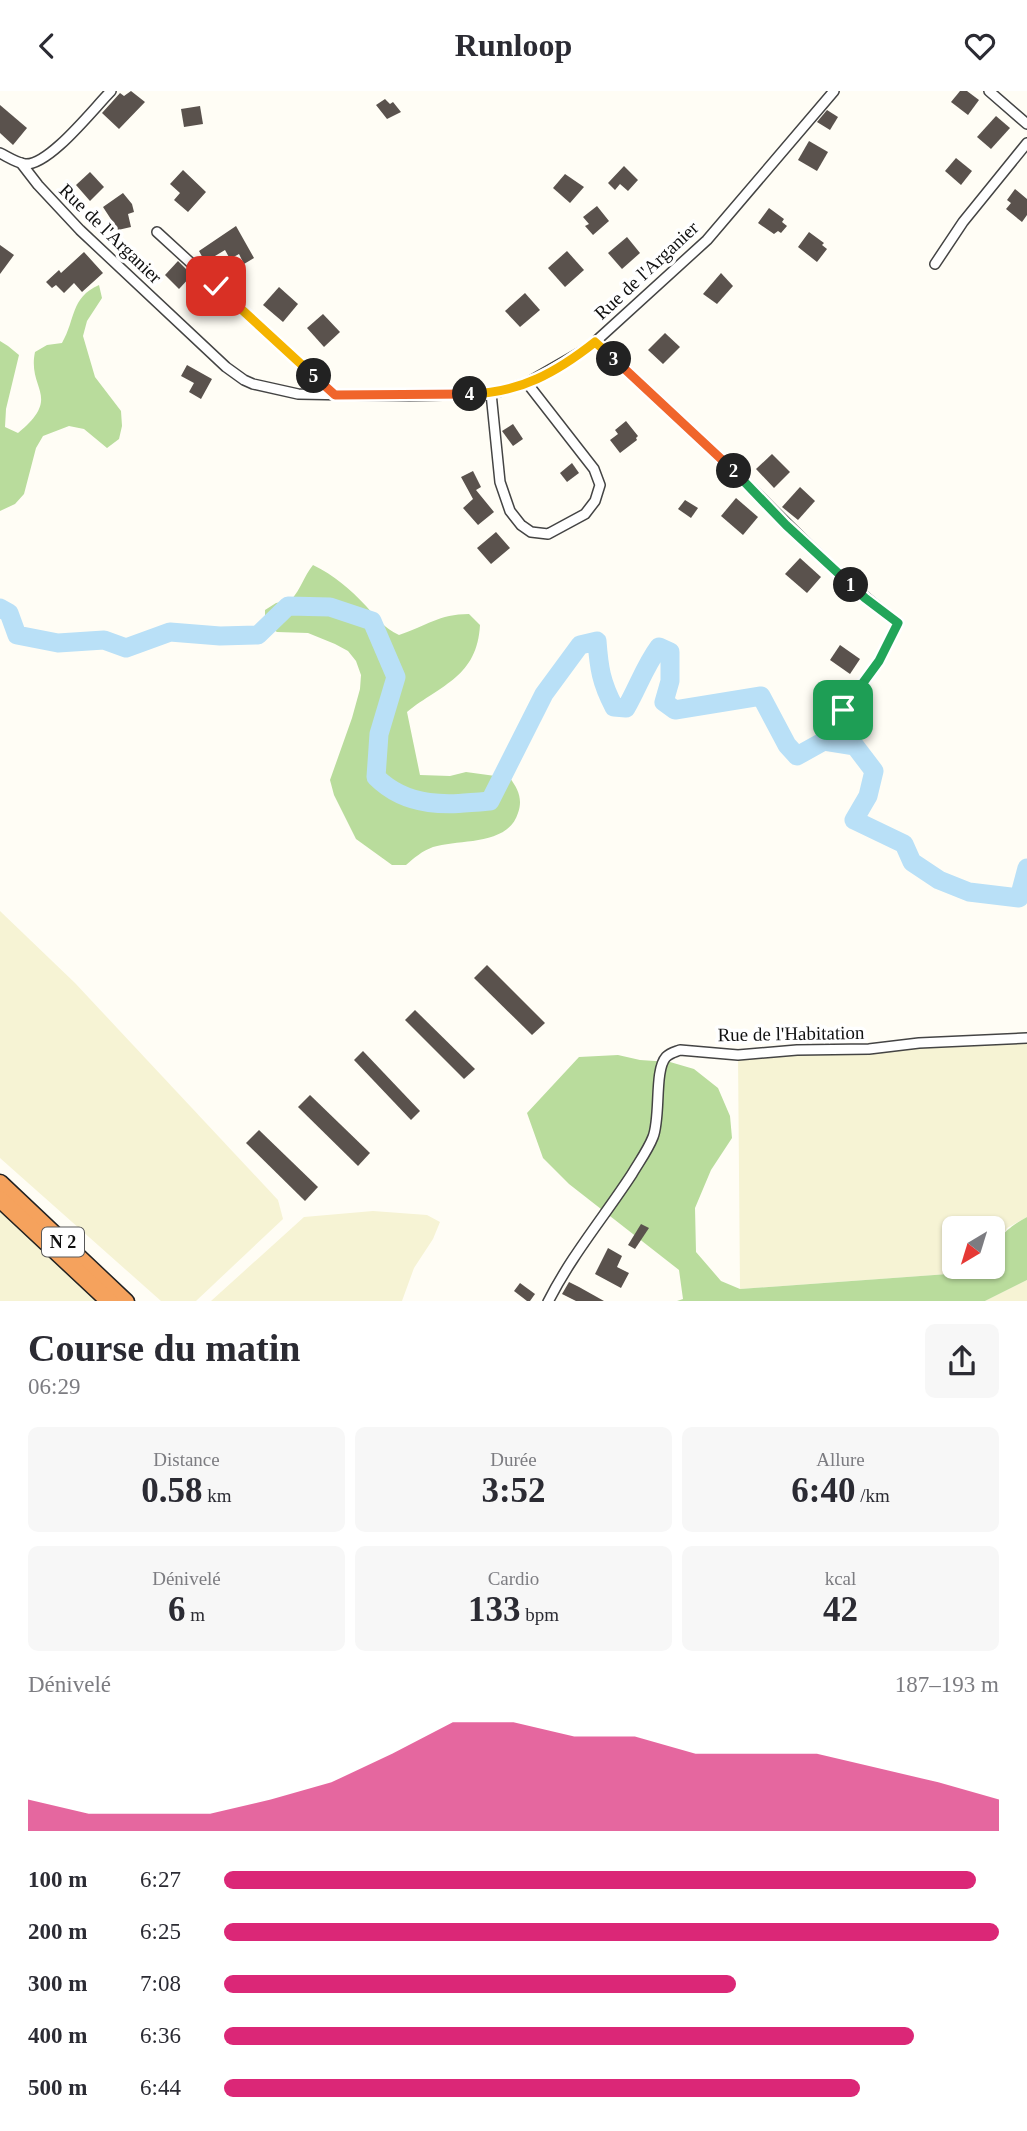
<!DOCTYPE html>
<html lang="fr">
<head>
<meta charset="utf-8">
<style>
	:root { --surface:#fff; --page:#f7f7f7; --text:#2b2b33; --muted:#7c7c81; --accent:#db2777 }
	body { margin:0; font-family:"Times New Roman",serif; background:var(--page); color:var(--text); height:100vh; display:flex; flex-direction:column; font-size:26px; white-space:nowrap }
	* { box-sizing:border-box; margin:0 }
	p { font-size:23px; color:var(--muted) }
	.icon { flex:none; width:38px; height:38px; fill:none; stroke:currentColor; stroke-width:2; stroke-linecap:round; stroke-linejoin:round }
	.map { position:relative; height:1210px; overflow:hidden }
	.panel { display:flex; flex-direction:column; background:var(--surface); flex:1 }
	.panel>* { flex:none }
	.needle { width:46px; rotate:218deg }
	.tools { position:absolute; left:942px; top:1125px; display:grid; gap:14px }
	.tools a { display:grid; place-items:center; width:63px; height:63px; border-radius:10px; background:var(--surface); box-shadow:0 2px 5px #0004; font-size:35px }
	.pin { position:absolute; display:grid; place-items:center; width:60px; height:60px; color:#fff; margin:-30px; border-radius:14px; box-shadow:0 4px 10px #0006 }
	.km { position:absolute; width:35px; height:35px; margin:-18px; border-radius:50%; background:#222; color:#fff; font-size:19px; line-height:35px; text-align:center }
	.round { display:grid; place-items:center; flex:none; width:74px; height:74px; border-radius:10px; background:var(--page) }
	.overview { display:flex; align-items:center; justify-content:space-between; height:119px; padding:0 28px }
	h1 { font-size:38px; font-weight:700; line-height:52px }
	.metrics { display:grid; grid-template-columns:repeat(3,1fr); gap:10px; height:119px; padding:7px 28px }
	.metrics div { display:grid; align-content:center; border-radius:10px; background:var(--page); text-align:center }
	.metrics b { font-size:35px; font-weight:700 }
	.metrics small { font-size:19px; font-weight:400 }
	.metrics p { font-size:19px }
	.chart { height:196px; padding:14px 28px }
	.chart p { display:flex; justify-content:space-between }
	.chart svg { width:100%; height:126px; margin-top:7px; fill:var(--accent); opacity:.7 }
	ul { padding:0 28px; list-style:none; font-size:23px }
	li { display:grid; grid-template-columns:112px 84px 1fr; align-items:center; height:52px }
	li i { height:18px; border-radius:9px; background:var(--accent) }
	header { display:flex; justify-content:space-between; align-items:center; height:91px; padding:0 28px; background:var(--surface); font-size:32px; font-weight:700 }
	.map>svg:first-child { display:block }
	.farmland { fill:#f6f3d4 }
	.forest { fill:#b9dc9c }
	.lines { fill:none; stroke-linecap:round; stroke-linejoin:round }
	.river { stroke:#b9e0f7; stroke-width:19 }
	.building { fill:#5a524d }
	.street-casing { stroke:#444; stroke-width:12 }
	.highway-casing { stroke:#222; stroke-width:19 }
	.street { stroke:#fff; stroke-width:9 }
	.highway { stroke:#f5a25d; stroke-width:16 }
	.split-1-casing { stroke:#fff; stroke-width:14 }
	.split-2-casing { stroke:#fff; stroke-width:14 }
	.split-3-casing { stroke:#fff; stroke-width:14 }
	.split-4-casing { stroke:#fff; stroke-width:14 }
	.split-5-casing { stroke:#fff; stroke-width:14 }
	.split-6-casing { stroke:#fff; stroke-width:14 }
	.split-1 { stroke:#22a559; stroke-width:9 }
	.split-2 { stroke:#22a559; stroke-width:9 }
	.split-3 { stroke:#f0652b; stroke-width:9 }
	.split-4 { stroke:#f5b400; stroke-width:9 }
	.split-5 { stroke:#f0652b; stroke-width:9 }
	.split-6 { stroke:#f5b400; stroke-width:9 }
	.labels { text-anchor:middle; stroke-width:7; stroke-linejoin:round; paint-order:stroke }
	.shield { fill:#fff; stroke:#585858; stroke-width:2 }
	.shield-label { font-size:18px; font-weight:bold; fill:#111 }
	.street-label { font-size:19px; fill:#111; stroke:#fff }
</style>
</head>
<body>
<header><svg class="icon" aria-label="back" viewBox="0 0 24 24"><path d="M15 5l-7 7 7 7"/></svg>Runloop<svg class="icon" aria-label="heart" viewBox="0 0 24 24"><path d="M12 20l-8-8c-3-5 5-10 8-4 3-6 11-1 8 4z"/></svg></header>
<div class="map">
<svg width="1027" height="1211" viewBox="0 0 1027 1211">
	<rect width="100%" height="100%" fill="#fffdf5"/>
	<g class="farmland">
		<path d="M0,820l75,72 203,217 5,19 -87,82h-35l-161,-143z"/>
		<path d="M1027,941v185l-20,11 -13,23 -2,1v-23h-38v38h16l-8,6 -222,16 -2,-234z"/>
		<path d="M0,1103l115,107h-115z"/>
		<path d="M373,1120l54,4 13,7 -7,17 -19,29 -12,33h-191l93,-84z"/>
		<path d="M1027,1189v21h-42z"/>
	</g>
	<g class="forest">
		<path d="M99,194l3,13 -15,23 -4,15 12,41 26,34 1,15 -3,13 -12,9 -23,-19 -15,-3 -26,10 -7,12 -12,46 -9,10 -15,7v-170l8,5 11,9 -13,54 -1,18 13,6c45,-37 9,-43 17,-81l12,-7 15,-2c14,-24 8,-45 37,-58z"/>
		<path d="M313,474c21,10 37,24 53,41 11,12 18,22 33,29 27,-9 40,-21 70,-21l11,11c-3,52 -38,59 -73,87l13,63 30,1 16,-4 44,6c8,11 13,21 8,35 -10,33 -59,26 -85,34 -11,4 -19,11 -27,18h-14l-36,-26 -22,-44 -4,-15 22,-62 8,-29 1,-14 -5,-14 -8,-10 -13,-7 -27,-11 -31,-1 -12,-7v-15l11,-7 15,-3c10,-11 13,-24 22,-35z"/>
		<path d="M618,964l22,5 30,2 24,7 24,19 12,28 2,22 -21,32 -16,38 1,44 25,29 19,8 222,-16 8,-6h22c0,-26 13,-38 35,-50v63l-42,21h-308l6,-2 -4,-29 -110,-86 -26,-26 -16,-45 52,-56z"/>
	</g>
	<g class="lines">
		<path class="river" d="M0,517l9,5 8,22 41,8 46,-3 22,8 44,-16 50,4 38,-1 30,-29 42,1 42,14 24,56 -17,57 -3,43c32,32 72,28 114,24l54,-107 36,-49 17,-4c2,27 4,41 17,66l12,1c12,-21 19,-42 33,-61l11,5v29l-6,21 11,8 86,-14 26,49 10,11 27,-15 31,5 19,25 -6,25 -14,24 50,24 8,18 27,18 30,12 50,6 8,-30"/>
	</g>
	<g class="building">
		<path d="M131,0l14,11 -26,27 -17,-16 18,-20 4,3z"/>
		<path d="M960,0h7l12,9 -11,15 -17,-13z"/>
		<path d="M385,8l5,5 3,-2 8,10 -14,7 -11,-14z"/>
		<path d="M0,14l27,23 -14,17 -13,-12z"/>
		<path d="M200,15l3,18 -19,3 -3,-18z"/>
		<path d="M827,19l11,7 -8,13 -13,-8z"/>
		<path d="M996,25l14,12 -19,21 -14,-12z"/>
		<path d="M809,50l19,11 -11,19 -19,-11z"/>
		<path d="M956,67l16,13 -11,14 -16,-14z"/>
		<path d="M624,75l14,14 -10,11 -8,-7 -5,6 -7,-7z"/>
		<path d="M183,79l23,22 -18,20 -14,-12 6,-7 -10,-9z"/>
		<path d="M90,81l14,15 -14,14 -14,-16z"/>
		<path d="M565,83l19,13 -14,16 -17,-15z"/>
		<path d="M1015,98l12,10v16l-5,7 -16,-13 5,-6 -4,-3z"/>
		<path d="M123,102l9,11 2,8 -6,2 3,13 -13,3 -15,-23z"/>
		<path d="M597,115l12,15 -16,14 -8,-9 4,-2 -6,-7z"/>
		<path d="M769,117l15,11 -2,3 5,4 -6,7 -3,-2 -4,3 -16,-11z"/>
		<path d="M236,135l18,32 -10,6 -5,-10 -9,5 -5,-9 -20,12 -6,-11z"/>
		<path d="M809,141l15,11 -2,2 5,4 -10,13 -19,-15z"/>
		<path d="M627,146l13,16 -18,16 -14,-16z"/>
		<path d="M0,154l14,10 -14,19z"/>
		<path d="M567,160l17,19 -19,17 -17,-19z"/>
		<path d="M84,161l19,21 -21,19 -8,-9 -10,10 -8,-8 -4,3 -6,-6 13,-12 2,3z"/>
		<path d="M178,170l14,14 -13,14 -14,-14z"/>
		<path d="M721,182l12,13 -16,18 -14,-10z"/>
		<path d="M279,196l19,17 -15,18 -20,-17z"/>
		<path d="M525,202l15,17 -20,17 -15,-16z"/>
		<path d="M323,223l17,18 -16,15 -17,-19z"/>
		<path d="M665,242l15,14 -17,17 -15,-14z"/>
		<path d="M187,274l25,14 -11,20 -12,-7 5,-9 -13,-7z"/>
		<path d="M626,330l12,15 -2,2 1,2 -17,13 -10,-13 8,-6 -3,-4z"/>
		<path d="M513,333l10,15 -10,7 -11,-15z"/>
		<path d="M772,363l18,18 -16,16 -18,-19z"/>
		<path d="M572,372l7,10 -12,9 -7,-9z"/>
		<path d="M473,380l8,16 -5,3 18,22 -16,13 -15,-17 10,-9 -12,-22z"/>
		<path d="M800,396l15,14 -17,19 -16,-13z"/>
		<path d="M736,407l22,19 -15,18 -22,-19z"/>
		<path d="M685,409l13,8 -7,10 -13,-9z"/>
		<path d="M496,441l14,16 -19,16 -14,-16z"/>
		<path d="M800,467l21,19 -14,16 -22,-19z"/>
		<path d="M840,554l20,14 -10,15 -20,-14z"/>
		<path d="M487,874l58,58 -13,12 -58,-57z"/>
		<path d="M415,919l60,59 -11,10 -59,-59z"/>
		<path d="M363,960l57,60 -9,9 -57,-60z"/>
		<path d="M310,1004l60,58 -12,13 -60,-59z"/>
		<path d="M259,1039l59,57 -13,14 -59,-58z"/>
		<path d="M641,1133l8,4 -14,21 -7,-4z"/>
		<path d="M608,1157l14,8 -5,11 12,6 -8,15 -26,-14z"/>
		<path d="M569,1191l10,5 25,14h-28l-14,-7z"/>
		<path d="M520,1192l15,11 -5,7h-3l-13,-10z"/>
	</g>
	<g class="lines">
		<g class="street-casing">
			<g id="street">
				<path d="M989,0l38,33"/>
				<path d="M0,62c8,4 17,10 25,11 24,2 69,-56 86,-73"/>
				<path d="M21,72l17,22 42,45 146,137 18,13 9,4 45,10 111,2 67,-2 22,-2 29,-9 54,-31 14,-10 112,-102 127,-149"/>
				<path d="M157,141l178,163"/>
				<path d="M935,173l28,-42 64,-79"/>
				<path d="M595,251c50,45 100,92 149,139 50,49 98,100 154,142l-19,38 -36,49"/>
				<path d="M491,302l9,89 10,29 11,14 10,7 17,2 37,-20 10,-13 5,-16 -6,-16 -67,-86"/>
				<path d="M548,1211c23,-46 56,-85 84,-128 7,-12 16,-24 21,-37 8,-20 1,-67 13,-80 4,-4 9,-5 14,-7l58,5 59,-5 72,-1 50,-6 108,-5"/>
			</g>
		</g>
		<g class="highway-casing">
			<g id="highway">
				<path d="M0,1092l126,119"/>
				<path d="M0,1108l110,103"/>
			</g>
		</g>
		<use href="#street" class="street"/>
		<use href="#highway" class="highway"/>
	</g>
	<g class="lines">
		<g class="split-1-casing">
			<path id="split-1" d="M843,619l36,-49 19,-38 -33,-25 -14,-13"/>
		</g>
		<g class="split-2-casing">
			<path id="split-2" d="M734,380l52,54 65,60"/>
		</g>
		<g class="split-3-casing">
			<path id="split-3" d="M614,268l120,112"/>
		</g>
		<g class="split-4-casing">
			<path id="split-4" d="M470,303c50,-1 87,-22 125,-52l19,17"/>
		</g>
		<g class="split-5-casing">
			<path id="split-5" d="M314,285l21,19 135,-1"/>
		</g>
		<g class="split-6-casing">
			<path id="split-6" d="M216,195l98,90"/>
		</g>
		<use href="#split-1" class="split-1"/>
		<use href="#split-2" class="split-2"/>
		<use href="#split-3" class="split-3"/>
		<use href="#split-4" class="split-4"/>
		<use href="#split-5" class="split-5"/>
		<use href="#split-6" class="split-6"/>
	</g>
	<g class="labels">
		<rect class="shield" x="42" y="1136.5" width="42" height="29" rx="5"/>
		<g class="shield-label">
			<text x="63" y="1157">N 2</text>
		</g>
		<g class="street-label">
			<text transform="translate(111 142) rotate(44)" y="7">Rue de l'Arganier</text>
			<text transform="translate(646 179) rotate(-43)" y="7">Rue de l'Arganier</text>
			<text transform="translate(791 942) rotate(-1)" y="7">Rue de l'Habitation</text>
		</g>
	</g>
</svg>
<div class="tools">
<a><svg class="needle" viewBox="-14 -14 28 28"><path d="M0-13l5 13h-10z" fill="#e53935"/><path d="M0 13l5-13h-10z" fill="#7c7c81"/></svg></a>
</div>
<div class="pin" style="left:843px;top:619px;background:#1e9e55"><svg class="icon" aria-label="arrive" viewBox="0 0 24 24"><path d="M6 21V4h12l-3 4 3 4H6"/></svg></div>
<div class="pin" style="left:216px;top:195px;background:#d93025"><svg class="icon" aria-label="check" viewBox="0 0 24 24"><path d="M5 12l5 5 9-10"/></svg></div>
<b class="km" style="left:851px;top:494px">1</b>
<b class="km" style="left:734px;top:380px">2</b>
<b class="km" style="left:614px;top:268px">3</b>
<b class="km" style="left:470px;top:303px">4</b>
<b class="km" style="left:314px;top:285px">5</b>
</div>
<section class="panel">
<div class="overview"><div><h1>Course du matin</h1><p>06:29</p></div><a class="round"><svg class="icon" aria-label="share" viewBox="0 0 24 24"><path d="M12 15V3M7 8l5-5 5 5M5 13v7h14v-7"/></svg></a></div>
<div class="metrics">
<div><p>Distance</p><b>0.58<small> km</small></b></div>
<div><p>Durée</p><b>3:52</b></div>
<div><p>Allure</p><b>6:40<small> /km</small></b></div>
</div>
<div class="metrics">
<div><p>Dénivelé</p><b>6<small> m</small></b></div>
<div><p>Cardio</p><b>133<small> bpm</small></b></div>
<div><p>kcal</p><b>42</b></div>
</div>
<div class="chart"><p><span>Dénivelé</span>187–193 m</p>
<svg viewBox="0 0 160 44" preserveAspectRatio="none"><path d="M0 44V33L10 38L20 38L30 38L40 33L50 27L60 17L70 6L80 6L90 11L100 11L110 17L120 17L130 17L140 22L150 27L160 33V44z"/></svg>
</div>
<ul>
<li><b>100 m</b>6:27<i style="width:97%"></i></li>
<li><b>200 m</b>6:25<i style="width:100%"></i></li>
<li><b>300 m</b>7:08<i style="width:66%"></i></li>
<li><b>400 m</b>6:36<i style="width:89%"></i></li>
<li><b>500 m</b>6:44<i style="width:82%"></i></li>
</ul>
</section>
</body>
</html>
